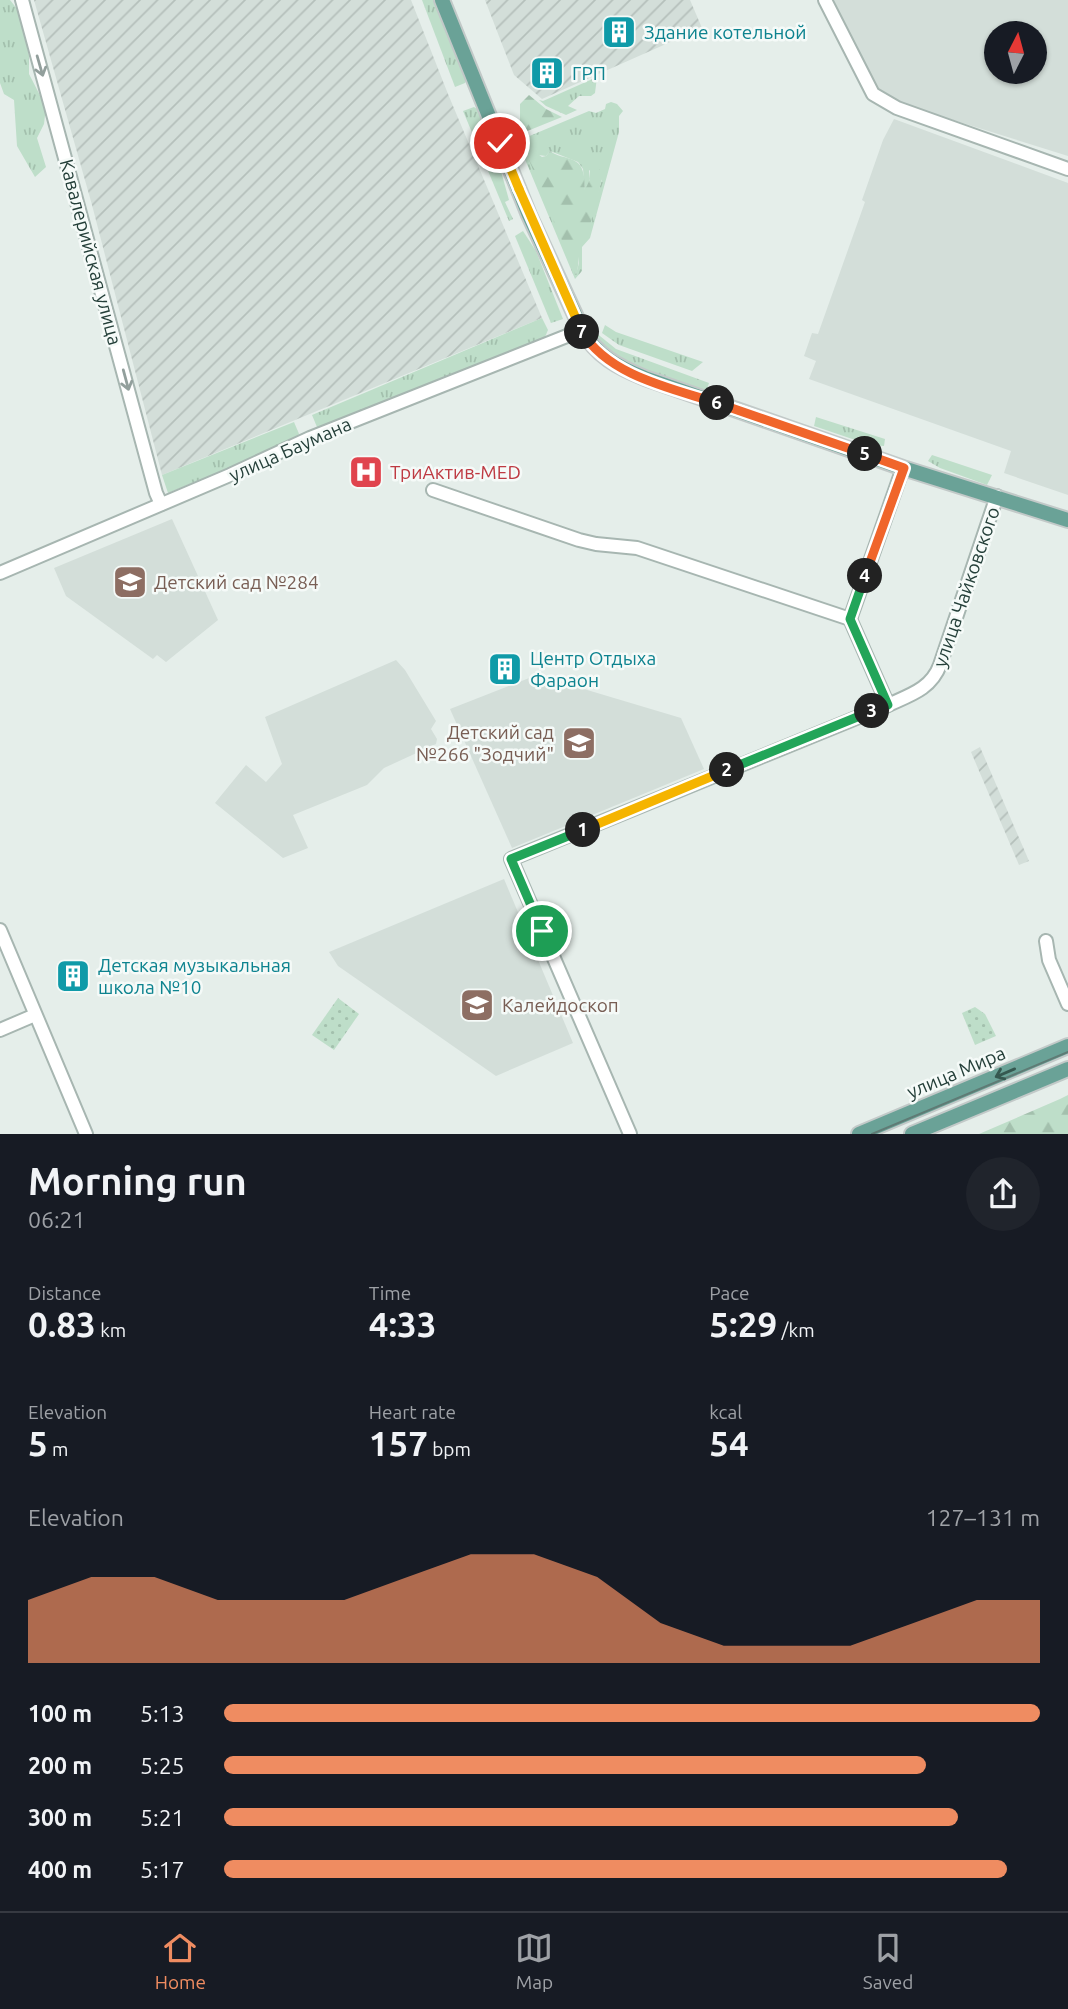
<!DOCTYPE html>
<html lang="en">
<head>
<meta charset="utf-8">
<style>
	:root { --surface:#171b24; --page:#20242c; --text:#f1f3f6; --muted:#9ea1a6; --line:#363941; --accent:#ef8c61 }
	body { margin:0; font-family:Ubuntu,sans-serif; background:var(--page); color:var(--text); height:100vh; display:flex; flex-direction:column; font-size:26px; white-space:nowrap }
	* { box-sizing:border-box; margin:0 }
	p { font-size:23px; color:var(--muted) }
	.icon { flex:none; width:38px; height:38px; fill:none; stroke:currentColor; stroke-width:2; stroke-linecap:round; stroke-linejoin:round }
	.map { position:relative; height:1134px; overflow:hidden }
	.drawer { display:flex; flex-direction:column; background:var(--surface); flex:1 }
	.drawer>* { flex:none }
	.needle { width:46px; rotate:6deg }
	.buttons { position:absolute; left:984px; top:21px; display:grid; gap:14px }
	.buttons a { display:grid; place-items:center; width:63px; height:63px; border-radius:50%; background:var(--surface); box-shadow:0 2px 5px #0004; font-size:35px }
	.pin { position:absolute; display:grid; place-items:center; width:60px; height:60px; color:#fff; margin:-30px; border:4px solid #fff; border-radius:50%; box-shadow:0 2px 7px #0007 }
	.km { position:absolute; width:35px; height:35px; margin:-18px; border-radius:50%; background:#222; color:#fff; font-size:19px; line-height:35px; text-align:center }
	.round { display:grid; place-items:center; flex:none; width:74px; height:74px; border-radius:37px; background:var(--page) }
	.head { display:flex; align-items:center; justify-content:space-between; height:119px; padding:0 28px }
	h1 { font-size:38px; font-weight:600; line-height:52px }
	.metrics { display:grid; grid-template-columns:repeat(3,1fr); gap:10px; height:119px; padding:7px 28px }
	.metrics div { display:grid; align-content:center }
	.metrics b { font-size:35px; font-weight:600 }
	.metrics small { font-size:19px; font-weight:400 }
	.metrics p { font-size:19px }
	.chart { height:196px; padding:14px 28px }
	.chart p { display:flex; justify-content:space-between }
	.chart svg { width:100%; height:126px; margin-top:7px; fill:var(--accent); opacity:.7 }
	ul { padding:0 28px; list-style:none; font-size:23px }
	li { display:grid; grid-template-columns:112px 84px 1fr; align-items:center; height:52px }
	li i { height:18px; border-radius:9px; background:var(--accent) }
	.tabs { display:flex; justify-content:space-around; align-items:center; height:98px; border-top:2px solid var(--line); background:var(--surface); font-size:19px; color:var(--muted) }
	.tabs a { display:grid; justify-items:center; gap:4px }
	.tabs .current { color:var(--accent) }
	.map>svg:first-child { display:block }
	.built { fill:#d3ded9; fill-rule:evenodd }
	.industrial { fill:url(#industrial-furrows) }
	.grass { fill:url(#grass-tufts); fill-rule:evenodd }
	.forest { fill:url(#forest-firs) }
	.park { fill:url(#park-dots) }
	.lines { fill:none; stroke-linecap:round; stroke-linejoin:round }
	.minor-casing { stroke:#a7b6b1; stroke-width:16 }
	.major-casing { stroke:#c2c9c8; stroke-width:18 }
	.minor { stroke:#fff; stroke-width:12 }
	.major { stroke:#6aa297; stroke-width:14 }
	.tram { stroke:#5f7b75; stroke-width:2 }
	.oneway { stroke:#929f9c }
	.oneway2 { stroke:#365850 }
	.split-1-casing { stroke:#fff; stroke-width:14 }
	.split-2-casing { stroke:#fff; stroke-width:14 }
	.split-3-casing { stroke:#fff; stroke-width:14 }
	.split-4-casing { stroke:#fff; stroke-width:14 }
	.split-5-casing { stroke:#fff; stroke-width:14 }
	.split-6-casing { stroke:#fff; stroke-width:14 }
	.split-7-casing { stroke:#fff; stroke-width:14 }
	.split-8-casing { stroke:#fff; stroke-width:14 }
	.split-9-casing { stroke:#fff; stroke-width:14 }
	.split-1 { stroke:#22a559; stroke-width:9 }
	.split-2 { stroke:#f5b400; stroke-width:9 }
	.split-3 { stroke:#22a559; stroke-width:9 }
	.split-4 { stroke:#22a559; stroke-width:9 }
	.split-5 { stroke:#f0652b; stroke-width:9 }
	.split-6 { stroke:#f0652b; stroke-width:9 }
	.split-7 { stroke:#f0652b; stroke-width:9 }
	.split-8 { stroke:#f5b400; stroke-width:9 }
	.split-9 { stroke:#f5b400; stroke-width:9 }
	.labels { text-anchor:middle; stroke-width:5; stroke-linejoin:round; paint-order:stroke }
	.culture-label { font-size:19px; fill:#0d838f; stroke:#f5faf8; text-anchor:start }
	.street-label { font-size:19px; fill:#243f39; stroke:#f5faf8 }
	.health-label { font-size:19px; fill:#be3a42; stroke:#f5faf8; text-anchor:start }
	.education-label { font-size:19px; fill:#785e54; stroke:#f5faf8; text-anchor:start }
</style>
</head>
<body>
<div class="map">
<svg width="1068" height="1134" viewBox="0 0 1068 1134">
	<defs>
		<pattern id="industrial-furrows" width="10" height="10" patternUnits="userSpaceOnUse" patternTransform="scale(1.75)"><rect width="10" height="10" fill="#d3ded9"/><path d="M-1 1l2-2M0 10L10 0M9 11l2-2" fill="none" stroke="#b5c0bb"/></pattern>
		<pattern id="grass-tufts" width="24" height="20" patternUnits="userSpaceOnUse" patternTransform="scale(1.75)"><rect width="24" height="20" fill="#bedec9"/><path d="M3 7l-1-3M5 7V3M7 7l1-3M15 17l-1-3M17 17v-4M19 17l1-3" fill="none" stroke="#a3c0ad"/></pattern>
		<pattern id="forest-firs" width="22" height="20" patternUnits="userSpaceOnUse" patternTransform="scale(1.75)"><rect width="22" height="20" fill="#bedec9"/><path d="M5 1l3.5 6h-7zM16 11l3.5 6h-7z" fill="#a3c0ad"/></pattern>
		<pattern id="park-dots" width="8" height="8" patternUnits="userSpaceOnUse" patternTransform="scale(1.75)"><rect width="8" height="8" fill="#bedec9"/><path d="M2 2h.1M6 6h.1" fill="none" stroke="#a3c0ad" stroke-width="1.8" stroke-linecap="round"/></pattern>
	</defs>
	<rect width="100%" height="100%" fill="#e5eeea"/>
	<g class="built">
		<path d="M829,0h239v156l-150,-47 -25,-3 -17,-17zM996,33h38v39h-38z"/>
		<path d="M894,119l174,64v312l-64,-22 7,-22 -202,-72 7,-18 -12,-5 8,-23 6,1 47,-132 -3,-2 21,-60z"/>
		<path d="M172,519l46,101 -52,42 -9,-7 -4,4 -87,-63 -12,-28z"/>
		<path d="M396,660l9,10 31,51 -5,8 6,10 -1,5 -52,24 -17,17 -74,30 15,33 -25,10 -68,-55 31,-38 20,17 16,-18 -17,-47z"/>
		<path d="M537,675l144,43 23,51 -192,79 -62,-139z"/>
		<path d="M504,879l69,164 -77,33 -158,-110 -9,-14z"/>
	</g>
	<g class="industrial">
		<path d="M34,0h377l37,94 94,224 -380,157 -70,-270z"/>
		<path d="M485,0h205l12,28 -160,71 -28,-24z"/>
		<path d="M980,747l49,114 -10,4 -48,-113z"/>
	</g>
	<g class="grass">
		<path d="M0,0h10l8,10 6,21 5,25v18l17,33 -2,17 -7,14 9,29 -11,10 -18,-31 -3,-46 -10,-6 -4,-11z"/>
		<path d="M422,0h14l31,79 -2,4 -10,4z"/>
		<path d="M597,77l-2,16 -4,3h-12l-11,10 9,4 -11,5 -20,-9 -7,-6 4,1z"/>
		<path d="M611,102l6,2 6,7 -4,5v16l-29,106 -8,9v24l-7,8 -56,-134 1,-5 69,-29 7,2 9,-4 1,-5zM550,151l28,11 5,7 2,24 5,-14 -1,-9 13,10 -23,67v16l-3,11 -38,-119 8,1z"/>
		<path d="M474,107l3,2 20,48 12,43 -4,2 8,17 -4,2 -46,-110z"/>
		<path d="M523,231l13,20 27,68 -12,4 -36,-87z"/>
		<path d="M542,318l6,12 -3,7 -223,92 -5,-2 -5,-12z"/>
		<path d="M605,325l11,7 87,30 -11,9 -73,-26 -17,-12z"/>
		<path d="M595,332l21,17 93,34 -4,12c-30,-11 -103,-28 -110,-63z"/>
		<path d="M816,417l69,22 -1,7 -14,-1 -56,-19z"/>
		<path d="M294,422l5,12 -3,6 -128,53 -6,-18z"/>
		<path d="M932,455l60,20 -5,10 -47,-17 -12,-7z"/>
	</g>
	<g class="forest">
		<path d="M529,95l17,14 16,8 -42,17v-30z"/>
		<path d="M525,150l10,2 7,5 4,-1 4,-5c11,9 29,4 33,21 2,6 1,12 2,18l5,-11v-11l9,1 4,6 -15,58c-12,13 -7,27 -12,42z"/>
		<path d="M1068,1095v39h-89l81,-35z"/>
	</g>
	<g class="park">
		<path d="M338,998l21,16 -25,36 -22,-15z"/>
		<path d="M975,1007l10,7 11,22 -21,9 -13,-32z"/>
	</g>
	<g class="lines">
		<g class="minor-casing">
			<g id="minor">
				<path d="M22,0l134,493 5,11"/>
				<path d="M825,0l48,94 24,14 171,61"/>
				<path d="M433,490l146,50 17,4 41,4 213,71 38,86"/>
				<path d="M0,573l230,-98 80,-37 272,-108"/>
				<path d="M850,619l53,-151"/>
				<path d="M0,930l86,204"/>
				<path d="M1046,941l3,19 19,44"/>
				<path d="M0,1030l35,-15"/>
				<path d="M630,1134l-119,-275 377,-154c22,-10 43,-16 52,-40l57,-169"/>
			</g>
		</g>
		<g class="major-casing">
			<g id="major">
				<path d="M442,0l87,215 53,115c15,26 36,37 63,48l258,90 165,52"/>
				<path d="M859,1134l209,-88"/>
				<path d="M912,1134l156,-65"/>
			</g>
		</g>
		<use href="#minor" class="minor"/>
		<use href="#major" class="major"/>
		<path class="tram" d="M872,1134l196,-82"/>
	</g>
	<defs><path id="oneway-shaft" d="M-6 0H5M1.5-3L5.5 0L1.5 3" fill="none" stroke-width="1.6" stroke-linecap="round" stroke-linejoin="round" transform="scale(1.75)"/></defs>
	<g class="oneway">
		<use href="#oneway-shaft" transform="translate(40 66) rotate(74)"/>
		<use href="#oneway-shaft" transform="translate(126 380) rotate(75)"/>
	</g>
	<use class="oneway2" href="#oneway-shaft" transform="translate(1005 1073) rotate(157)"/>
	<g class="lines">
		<g class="split-1-casing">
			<path id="split-1" d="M542,931l-31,-72 72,-29"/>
		</g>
		<g class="split-2-casing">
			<path id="split-2" d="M583,830l144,-60"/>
		</g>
		<g class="split-3-casing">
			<path id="split-3" d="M727,770l145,-59"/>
		</g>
		<g class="split-4-casing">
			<path id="split-4" d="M865,576l-15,43 38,86 -16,6"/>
		</g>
		<g class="split-5-casing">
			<path id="split-5" d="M865,454l39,14 -39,108"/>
		</g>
		<g class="split-6-casing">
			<path id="split-6" d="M717,403l148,51"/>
		</g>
		<g class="split-7-casing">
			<path id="split-7" d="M582,332c27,44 89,56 135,71"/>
		</g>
		<g class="split-8-casing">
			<path id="split-8" d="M519,189l63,143"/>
		</g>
		<g class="split-9-casing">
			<path id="split-9" d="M500,143l19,46"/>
		</g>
		<use href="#split-1" class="split-1"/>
		<use href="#split-2" class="split-2"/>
		<use href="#split-3" class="split-3"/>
		<use href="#split-4" class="split-4"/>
		<use href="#split-5" class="split-5"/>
		<use href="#split-6" class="split-6"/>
		<use href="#split-7" class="split-7"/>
		<use href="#split-8" class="split-8"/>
		<use href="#split-9" class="split-9"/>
	</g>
	<defs>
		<g id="building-square" transform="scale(1.75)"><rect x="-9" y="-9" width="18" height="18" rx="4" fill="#0f9aa8" stroke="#f5faf8"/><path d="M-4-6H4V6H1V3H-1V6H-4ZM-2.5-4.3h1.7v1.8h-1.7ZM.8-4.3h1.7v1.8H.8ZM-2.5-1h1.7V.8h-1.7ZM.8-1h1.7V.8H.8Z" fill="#fff"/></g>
		<g id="hospital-square" transform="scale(1.75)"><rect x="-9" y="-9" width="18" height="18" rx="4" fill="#e0444e" stroke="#f5faf8"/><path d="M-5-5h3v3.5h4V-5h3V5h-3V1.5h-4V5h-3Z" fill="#fff"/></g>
		<g id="school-square" transform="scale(1.75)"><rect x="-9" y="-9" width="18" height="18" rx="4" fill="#8d6e63" stroke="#f5faf8"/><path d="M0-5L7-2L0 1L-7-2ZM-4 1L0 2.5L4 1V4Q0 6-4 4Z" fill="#fff"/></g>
	</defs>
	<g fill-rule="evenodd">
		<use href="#building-square" x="619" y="32"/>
		<use href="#building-square" x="547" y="73"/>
		<use href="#hospital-square" x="366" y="472"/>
		<use href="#school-square" x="130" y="582"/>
		<use href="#building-square" x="505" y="669"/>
		<use href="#school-square" x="579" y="743"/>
		<use href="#building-square" x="73" y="976"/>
		<use href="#school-square" x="477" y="1005"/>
	</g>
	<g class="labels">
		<g class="culture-label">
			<text x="644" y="39">Здание котельной</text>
			<text x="572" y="80">ГРП</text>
			<text x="530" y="665">Центр Отдыха<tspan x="530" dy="22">Фараон</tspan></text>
			<text x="98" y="972">Детская музыкальная<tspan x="98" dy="22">школа №10</tspan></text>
		</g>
		<g class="street-label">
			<text transform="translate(91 252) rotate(75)" y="7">Кавалерийская улица</text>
			<text transform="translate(290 449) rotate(-24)" y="7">улица Баумана</text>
			<text transform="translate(966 587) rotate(-71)" y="7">улица Чайковского</text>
			<text transform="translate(956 1072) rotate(-23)" y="7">улица Мира</text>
		</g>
		<g class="health-label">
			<text x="390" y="479">ТриАктив-MED</text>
		</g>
		<g class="education-label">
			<text x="154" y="589">Детский сад №284</text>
			<text x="554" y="739" text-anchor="end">Детский сад<tspan x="554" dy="22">№266 "Зодчий"</tspan></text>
			<text x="502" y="1012">Калейдоскоп</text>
		</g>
	</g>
</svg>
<div class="buttons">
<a><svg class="needle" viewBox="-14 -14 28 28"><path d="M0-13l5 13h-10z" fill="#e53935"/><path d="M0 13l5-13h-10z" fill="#9ea1a6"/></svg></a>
</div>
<div class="pin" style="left:542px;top:931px;background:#1e9e55"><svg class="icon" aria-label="arrive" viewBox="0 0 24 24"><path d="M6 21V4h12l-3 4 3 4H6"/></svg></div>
<div class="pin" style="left:500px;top:143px;background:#d93025"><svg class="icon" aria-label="check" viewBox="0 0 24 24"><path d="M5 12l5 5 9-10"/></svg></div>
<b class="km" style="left:583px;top:830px">1</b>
<b class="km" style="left:727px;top:770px">2</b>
<b class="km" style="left:872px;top:711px">3</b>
<b class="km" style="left:865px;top:576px">4</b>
<b class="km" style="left:865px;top:454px">5</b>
<b class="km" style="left:717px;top:403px">6</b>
<b class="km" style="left:582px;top:332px">7</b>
</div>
<section class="drawer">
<div class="head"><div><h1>Morning run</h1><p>06:21</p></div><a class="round"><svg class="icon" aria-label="share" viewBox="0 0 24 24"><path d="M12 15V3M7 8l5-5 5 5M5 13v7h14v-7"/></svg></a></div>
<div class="metrics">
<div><p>Distance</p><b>0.83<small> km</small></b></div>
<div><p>Time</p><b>4:33</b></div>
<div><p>Pace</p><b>5:29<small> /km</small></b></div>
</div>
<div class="metrics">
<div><p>Elevation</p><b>5<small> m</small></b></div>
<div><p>Heart rate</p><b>157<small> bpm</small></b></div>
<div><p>kcal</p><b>54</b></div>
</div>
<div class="chart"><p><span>Elevation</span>127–131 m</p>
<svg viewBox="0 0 160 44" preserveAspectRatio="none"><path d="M0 44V22L10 14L20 14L30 22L40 22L50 22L60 14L70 6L80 6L90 14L100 30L110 38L120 38L130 38L140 30L150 22L160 22V44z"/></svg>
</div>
<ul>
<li><b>100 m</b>5:13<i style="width:100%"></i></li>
<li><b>200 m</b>5:25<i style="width:86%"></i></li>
<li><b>300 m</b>5:21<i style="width:90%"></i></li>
<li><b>400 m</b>5:17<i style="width:96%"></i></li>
</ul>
</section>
<nav class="tabs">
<a class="current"><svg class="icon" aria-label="home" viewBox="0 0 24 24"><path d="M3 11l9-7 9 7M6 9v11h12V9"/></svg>Home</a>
<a><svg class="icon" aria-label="map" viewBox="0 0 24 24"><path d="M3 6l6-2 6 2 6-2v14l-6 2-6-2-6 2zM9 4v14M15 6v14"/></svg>Map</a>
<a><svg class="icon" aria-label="saved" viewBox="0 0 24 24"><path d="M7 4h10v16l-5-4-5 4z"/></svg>Saved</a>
</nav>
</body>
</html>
